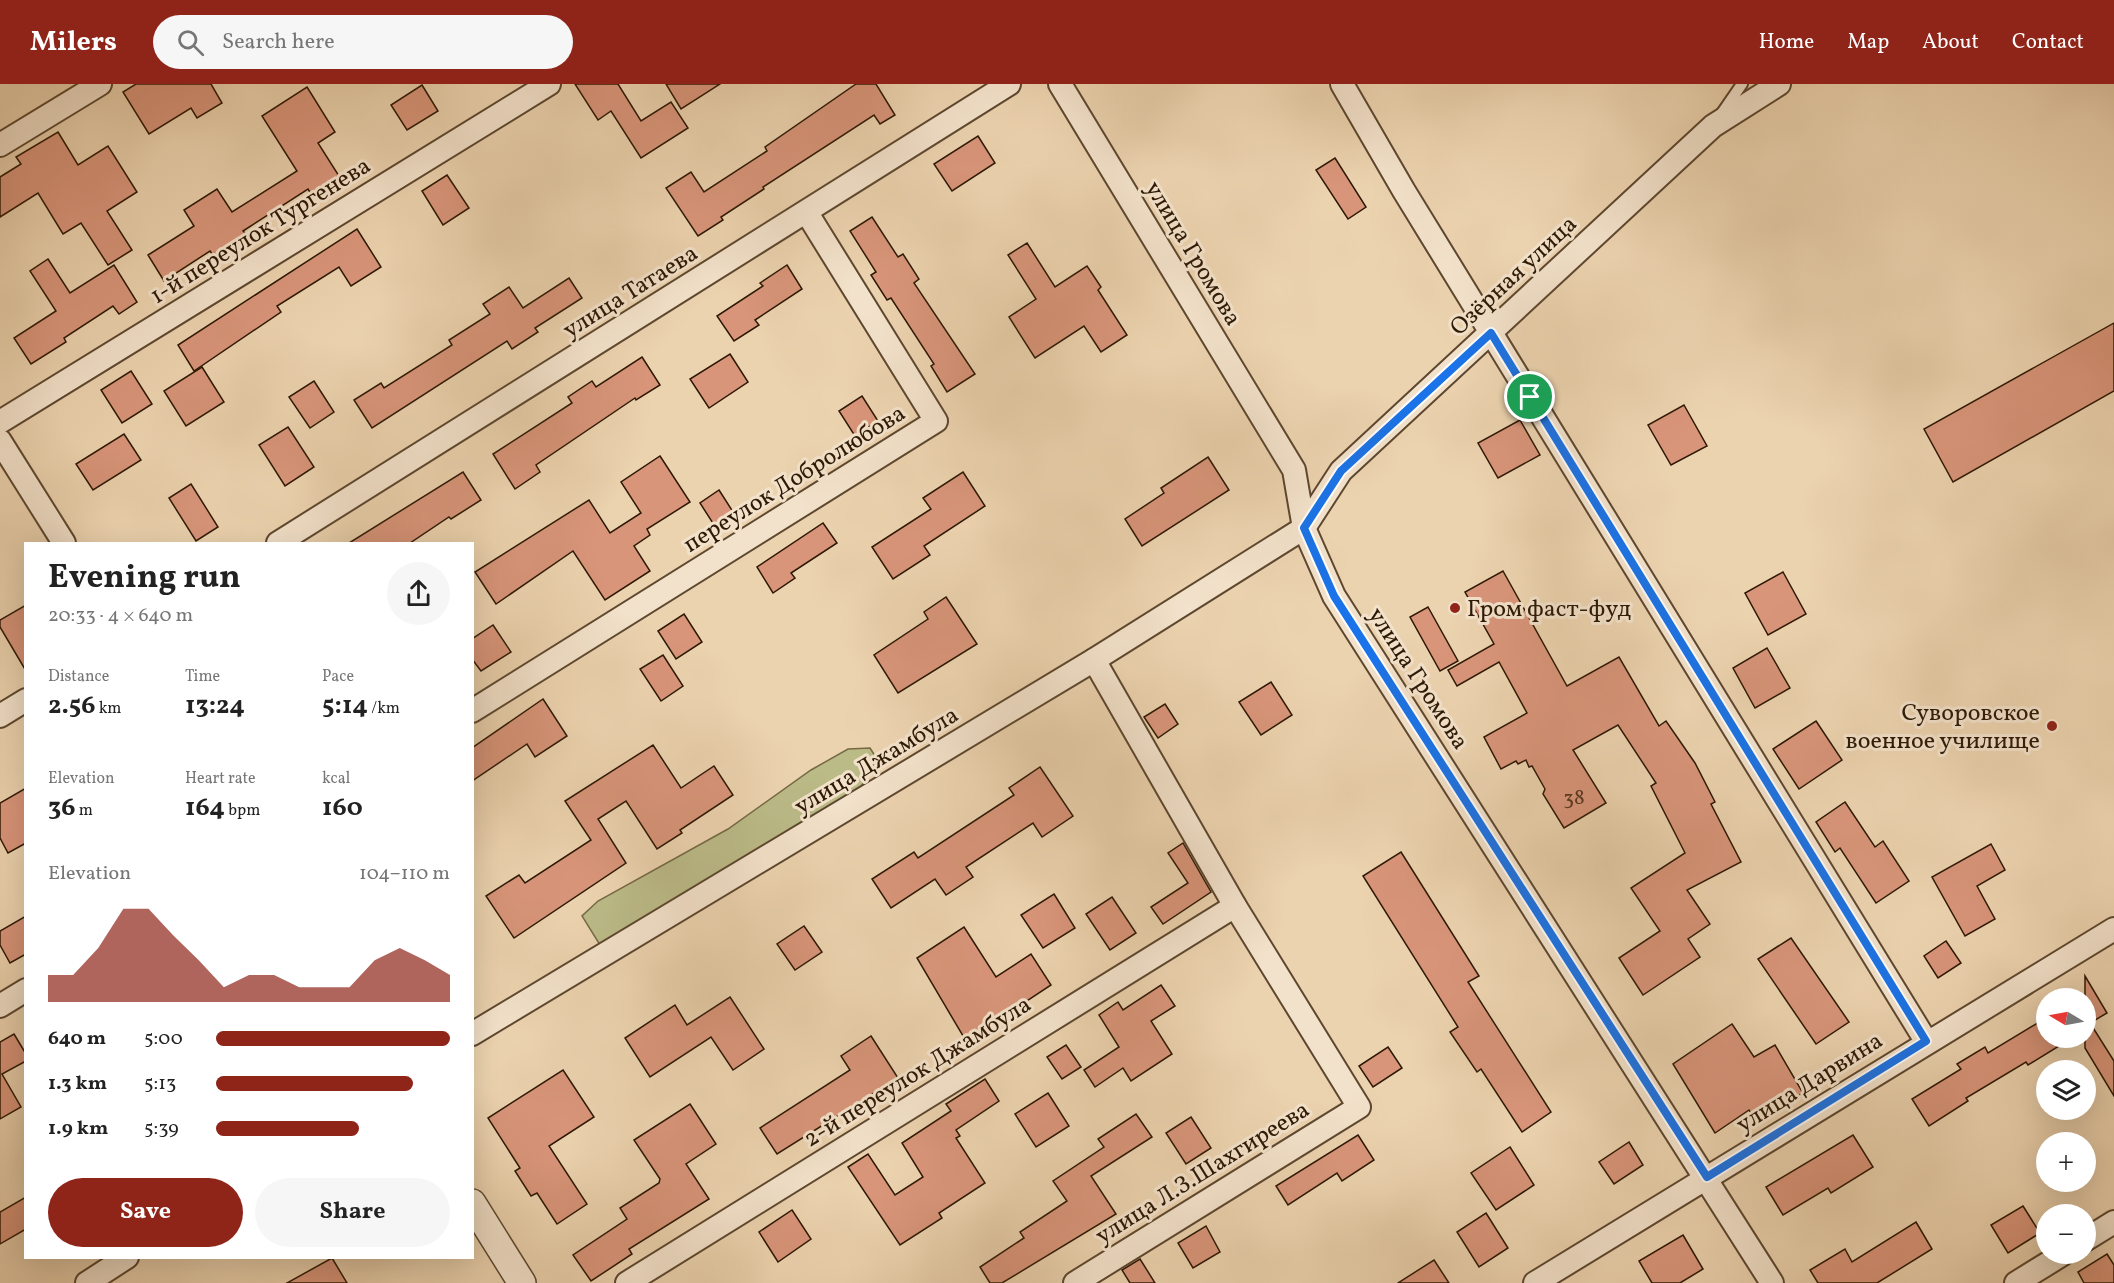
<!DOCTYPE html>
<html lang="en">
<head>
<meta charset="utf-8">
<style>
	:root { --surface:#fff; --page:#f6f6f6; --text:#222; --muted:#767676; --accent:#8f2418 }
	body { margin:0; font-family:Vollkorn,serif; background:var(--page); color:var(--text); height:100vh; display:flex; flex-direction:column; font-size:22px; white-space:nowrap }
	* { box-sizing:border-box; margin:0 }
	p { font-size:20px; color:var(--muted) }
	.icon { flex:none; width:33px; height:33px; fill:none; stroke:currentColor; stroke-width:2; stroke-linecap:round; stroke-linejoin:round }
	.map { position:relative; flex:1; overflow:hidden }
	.sheet { position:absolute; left:24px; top:458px; width:450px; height:717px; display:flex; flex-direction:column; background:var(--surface); border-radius:0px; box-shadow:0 6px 24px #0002 }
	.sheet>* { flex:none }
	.needle { width:39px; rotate:280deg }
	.fabs { position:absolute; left:2036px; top:904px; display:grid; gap:12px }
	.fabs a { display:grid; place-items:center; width:60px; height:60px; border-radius:50%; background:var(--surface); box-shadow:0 6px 24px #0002; font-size:30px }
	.pin { position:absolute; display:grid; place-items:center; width:51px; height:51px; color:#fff; margin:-26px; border:3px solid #fff; border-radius:50%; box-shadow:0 2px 6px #0007 }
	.round { display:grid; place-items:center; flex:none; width:63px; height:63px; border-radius:32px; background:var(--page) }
	.headline { display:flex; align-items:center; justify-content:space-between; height:102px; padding:0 24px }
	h1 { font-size:33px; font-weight:700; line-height:45px }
	.metrics { display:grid; grid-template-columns:repeat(3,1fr); gap:9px; height:102px; padding:6px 24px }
	.metrics div { display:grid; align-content:center }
	.metrics b { font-size:26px; font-weight:700 }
	.metrics small { font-size:16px; font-weight:400 }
	.metrics p { font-size:16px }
	.chart { height:168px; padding:12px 24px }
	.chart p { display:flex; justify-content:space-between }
	.chart svg { width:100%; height:108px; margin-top:6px; fill:var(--accent); opacity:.7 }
	.cta { display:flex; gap:12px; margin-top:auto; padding:12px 24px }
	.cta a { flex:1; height:69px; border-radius:36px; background:var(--accent); color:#fff; font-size:24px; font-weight:700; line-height:69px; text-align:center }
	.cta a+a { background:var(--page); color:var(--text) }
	ul { padding:0 24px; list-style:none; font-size:20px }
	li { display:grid; grid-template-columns:96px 72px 1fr; align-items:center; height:45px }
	li i { height:15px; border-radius:8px; background:var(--accent) }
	header { display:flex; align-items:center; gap:36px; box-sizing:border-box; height:84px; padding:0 30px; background:var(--accent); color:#fff }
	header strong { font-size:28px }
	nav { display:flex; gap:33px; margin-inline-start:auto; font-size:21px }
	.search { width:420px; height:54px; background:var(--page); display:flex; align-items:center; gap:15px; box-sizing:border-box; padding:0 21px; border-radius:33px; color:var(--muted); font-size:22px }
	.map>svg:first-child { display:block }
	.green { fill:#bb8; stroke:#746a46; stroke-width:1.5 }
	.building { fill:#d9957a; stroke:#2d1804; stroke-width:1.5 }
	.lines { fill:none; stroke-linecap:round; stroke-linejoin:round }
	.service-casing { stroke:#5d472f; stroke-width:14 }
	.minor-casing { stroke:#5d472f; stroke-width:26 }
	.tertiary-casing { stroke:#5d472f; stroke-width:30 }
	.service { stroke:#f3e2cb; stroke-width:10 }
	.minor { stroke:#f3e2cb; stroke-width:22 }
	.tertiary { stroke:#f3e2cb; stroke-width:27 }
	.route-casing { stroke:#fff; stroke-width:12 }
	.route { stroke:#1a73e8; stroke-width:8 }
	.poi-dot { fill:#8f2418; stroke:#f3e2cb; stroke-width:2 }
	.labels { text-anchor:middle; stroke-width:6; stroke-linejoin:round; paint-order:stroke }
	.number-label { font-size:21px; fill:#583722 }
	.street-label { font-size:24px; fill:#2d1804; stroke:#f3e2cb }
	.poi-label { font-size:24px; fill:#2d1804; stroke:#f3e2cb; text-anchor:start }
</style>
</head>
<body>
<header>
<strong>Milers</strong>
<div class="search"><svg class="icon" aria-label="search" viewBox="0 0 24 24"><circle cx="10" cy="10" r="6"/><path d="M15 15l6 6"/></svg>Search here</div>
<nav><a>Home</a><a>Map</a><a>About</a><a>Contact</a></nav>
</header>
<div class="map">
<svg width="2114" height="1199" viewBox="0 0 2114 1199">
	<rect width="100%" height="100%" fill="#ecd3af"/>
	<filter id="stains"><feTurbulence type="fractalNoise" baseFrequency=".00333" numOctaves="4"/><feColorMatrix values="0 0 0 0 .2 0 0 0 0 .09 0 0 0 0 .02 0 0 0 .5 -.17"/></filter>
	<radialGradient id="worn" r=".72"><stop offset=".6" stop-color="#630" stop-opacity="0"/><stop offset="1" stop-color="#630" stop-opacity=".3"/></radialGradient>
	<path class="green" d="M870,664l7,11 -13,20 -3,10 -261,156 -18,-29 16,-15 130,-72 83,-59 37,-21z"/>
	<g class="building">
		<path d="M136,0h75l11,19 -25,15 -6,-10 -42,26 -26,-42z"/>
		<path d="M575,0h43l23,37 30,-19 17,26 -47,30 -30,-47 -13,9z"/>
		<path d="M666,0h54l-39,25z"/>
		<path d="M856,0h20l19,31 -15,9 -6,-9 -111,72 1,2 -43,28 2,3 -25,16 -32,-48 25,-16 13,20 63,-41 -2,-4z"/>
		<path d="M422,1l16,26 -31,19 -16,-25z"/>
		<path d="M307,3l28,45 -17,11 21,33 -28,18 -3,-5 -65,42 4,4 -33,22 -4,-6 -46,30 -16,-26 46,-29 -10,-16 33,-21 15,23 65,-41 -35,-55z"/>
		<path d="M58,48l20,33 30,-19 29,46 -30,19 25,39 -24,15 -27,-42 -18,11 -25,-41 -38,24v-40l21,-13 -5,-7z"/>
		<path d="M978,52l17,27 -43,28 -18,-27z"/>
		<path d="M1335,74l31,49 -18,12 -32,-49z"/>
		<path d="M447,91l22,33 -26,17 -21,-34z"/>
		<path d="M872,133l26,40 5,-3 16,25 -5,4 61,91 -28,18 -16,-26 3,-2 -43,-66 -4,2 -16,-25 5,-3 -26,-41z"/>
		<path d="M357,145l24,38 -30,19 -12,-19 -62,39 4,6 -87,59 -16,-26z"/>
		<path d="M1027,159l28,44 32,-21 14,21 -3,3 29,45 -26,17 -17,-26 -49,32 -26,-41 27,-18 -28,-44z"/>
		<path d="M48,175l22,34 44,-28 23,37 -18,12 -6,-8 -49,32 2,4 -35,22 -17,-26 42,-27 -26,-40z"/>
		<path d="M787,181l15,24 -47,31 4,5 -25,16 -17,-25 46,-30 -3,-3z"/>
		<path d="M569,194l13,20 -47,30 3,4 -26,17 -5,-8 -135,87 -18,-28 27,-17 3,5 68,-43 -3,-5 41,-26 -7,-10 26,-17 14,21z"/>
		<path d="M2114,239v68l-161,91 -29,-53z"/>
		<path d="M730,270l18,28 -39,26 -19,-29z"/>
		<path d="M642,273l18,28 -24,15 -1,-2 -99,67 4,7 -25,17 -22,-35 79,-51 -4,-6 24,-16 4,6z"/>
		<path d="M202,283l22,35 -38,24 -22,-35z"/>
		<path d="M131,287l21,33 -30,19 -21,-33z"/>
		<path d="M314,297l20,31 -24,16 -21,-31z"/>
		<path d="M862,312l16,25 -23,15 -16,-25z"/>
		<path d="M1684,321l23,41 -36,19 -23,-40z"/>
		<path d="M1520,336l20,35 -42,23 -20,-35z"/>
		<path d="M288,343l26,40 -29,19 -26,-41z"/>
		<path d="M124,350l17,26 -48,30 -17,-26z"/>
		<path d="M660,372l30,46 -43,27 3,6 -16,11 16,25 -45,29 -32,-49 -77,53 -21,-32 114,-72 21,33 31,-20 -20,-31z"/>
		<path d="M1208,373l21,33 -87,56 -17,-27 39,-26 -3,-5z"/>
		<path d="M463,388l18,28 -30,19 -2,-2 -39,26h-61z"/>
		<path d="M963,388l22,34 -61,40 6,9 -37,24 -21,-32 59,-38 -8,-11z"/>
		<path d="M191,400l27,43 -22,14 -27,-43z"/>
		<path d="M719,406l16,25 -19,13 -16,-25z"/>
		<path d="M823,439l14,20 -46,30 4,5 -22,15 -16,-26z"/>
		<path d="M1503,487l64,115 52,-29 40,69 7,-5 29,42 20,39 -4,2 30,58 -54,28 23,34 -22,15 12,18 -57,38 -24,-37 41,-27 -29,-43 54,-35 -34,-67 5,-3 -38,-58 -45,25 33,53 -42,25 -21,-34 2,-5 -13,-23 -3,1 -3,-7 -8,4 -2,-3 -15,8 -17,-32 43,-24 -28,-51 -42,24 -9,-16 46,-26 -29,-52z"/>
		<path d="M1783,488l23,42 -38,21 -23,-42z"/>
		<path d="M946,513l31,47 -79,49 -24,-38 54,-36 -4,-7z"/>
		<path d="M26,521v66l-26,-44v-7z"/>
		<path d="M1428,523l30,54 -18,10 -30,-54z"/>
		<path d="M684,530l18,28 -26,17 -18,-28z"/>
		<path d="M493,541l18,27 -30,19 -9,-12v-20z"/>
		<path d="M1767,564l23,40 -35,20 -22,-40z"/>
		<path d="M663,571l20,31 -22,15 -21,-32z"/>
		<path d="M1271,598l21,33 -31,20 -22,-33z"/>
		<path d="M543,615l24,37 -32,21 -8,-13 -55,37v-33z"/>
		<path d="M1165,620l13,20 -20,14 -14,-21z"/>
		<path d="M1816,637l26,39 -43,29 -26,-40z"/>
		<path d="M653,661l28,43 33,-22 19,29 -53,35 2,3 -25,16 -31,-48 -28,18 28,44 -112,75 -28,-42 33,-21 6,8 66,-43 -26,-39z"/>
		<path d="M1040,683l33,49 -31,21 -9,-14 -67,44 7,10 -27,18 -11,-16 -44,29 -19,-29 42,-27 4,6 96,-63 -5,-7z"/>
		<path d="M26,704v55l-18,10 -8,-15v-35z"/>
		<path d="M1845,718l30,45 8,-6 26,40 -33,22 -36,-55 -5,4 -19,-30z"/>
		<path d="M1183,759l28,49 -48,32 -12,-17 37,-24 -20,-30z"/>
		<path d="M1991,760l14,26 -28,16 18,33 -30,17 -33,-59z"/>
		<path d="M1401,768l78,124 -11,6 83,130 -29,20 -41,-63 -4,3 -27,-40 8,-5 -95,-151z"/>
		<path d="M1054,810l21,34 -32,20 -22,-33z"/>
		<path d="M1112,813l24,36 -26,17 -24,-36z"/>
		<path d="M26,832v38l-16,9 -10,-18v-14z"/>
		<path d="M804,842l18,26 -27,18 -18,-26z"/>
		<path d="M964,843l32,50 35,-23 20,31 -85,56 -49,-83z"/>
		<path d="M1791,854l58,84 -33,22 -58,-85z"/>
		<path d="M1946,857l15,22 -23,15 -14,-22z"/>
		<path d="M2085,892l22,37 -17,10 24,38v35l-29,-48z"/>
		<path d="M1161,901l14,21 -24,15 21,33 -41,27 -8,-13 -28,19 -11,-17 35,-23 -20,-32 19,-13 5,8z"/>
		<path d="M730,913l34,52 -31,21 -22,-33 -61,40 -25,-39 50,-33 12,20z"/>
		<path d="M2046,934v20h26l-44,27 -2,-3 -60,36 2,3 -39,25 -17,-27 49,-30 -4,-5 28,-17 3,6z"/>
		<path d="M1732,940l22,33 21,-12 28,48 -48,28 -6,-11 -34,23 -42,-69z"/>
		<path d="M14,950l12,20v7l-24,13 19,33 -21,12v-77z"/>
		<path d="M871,952l27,42 -121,76 -17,-26 90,-58 -9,-14z"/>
		<path d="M1066,961l15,22 -19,12 -15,-22z"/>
		<path d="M1388,963l14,21 -29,19 -14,-21z"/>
		<path d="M563,986l31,47 -45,29 38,58 -30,20 -20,-31 -6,3 -16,-25 5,-3 -32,-50z"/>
		<path d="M985,995l14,22 -43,29 4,6 -4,2 29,45 -46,30 3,5 -42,27 -52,-78 20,-13 27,41 28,-18 -21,-34 49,-32 -5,-7z"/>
		<path d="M1048,1009l21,33 -33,21 -21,-33z"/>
		<path d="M690,1020l26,40 -30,20 23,35 -80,50 3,5 -41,27 -18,-26 54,-36 -7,-11 39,-25 1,-4 -26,-39z"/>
		<path d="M1136,1030l16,23 -61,39 25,38 -114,69h-12l-10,-16 44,-29 -4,-6 47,-31 -14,-20 51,-34 -6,-8z"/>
		<path d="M1191,1033l20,31 -25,16 -20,-31z"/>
		<path d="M1358,1051l16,25 -32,21 -5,-8 -49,32 -12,-19z"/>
		<path d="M1853,1051l20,32 -42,26 -3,-5 -45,27 -17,-28z"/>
		<path d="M1629,1058l14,23 -29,19 -15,-22z"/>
		<path d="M1510,1063l24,38 -38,25 -25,-37z"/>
		<path d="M26,1113v32l-26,15v-32z"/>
		<path d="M2023,1122l17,27 -32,20 -17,-28z"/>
		<path d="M792,1126l19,29 -33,23 -19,-30z"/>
		<path d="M1486,1129l22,35 -29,19 -22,-35z"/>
		<path d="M1916,1138l16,27 -55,34h-59l-8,-13 35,-21 7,13z"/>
		<path d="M1206,1142l14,26 -27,16 -15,-25z"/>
		<path d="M1683,1151l20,34 -23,14h-28l-13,-22z"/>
		<path d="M2107,1170l7,11v18h-30l-6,-11z"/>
		<path d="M332,1174l15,25h-60z"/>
		<path d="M1140,1175l15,24h-25l-8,-13z"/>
		<path d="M1434,1176l15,23h-51z"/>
	</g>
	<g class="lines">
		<g class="service-casing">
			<path id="service" d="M1722,29l20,-29"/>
		</g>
		<g class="minor-casing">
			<g id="minor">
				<path d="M1060,0l234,386 10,58 30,68 438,687"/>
				<path d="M1342,0l62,107 522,850"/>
				<path d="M0,61l100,-61"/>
				<path d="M0,338l549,-338"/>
				<path d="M0,357l64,102"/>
				<path d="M278,459l731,-459"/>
				<path d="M472,627l464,-290 -129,-208"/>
				<path d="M0,632l26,-16"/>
				<path d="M0,922l26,-16"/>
				<path d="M472,950l622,-374 210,-132 37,-57 372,-345 66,-42"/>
				<path d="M2085,1156l29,-18"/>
				<path d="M87,1199l40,-26"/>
				<path d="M627,1199l608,-377"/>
				<path d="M1075,1199l284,-176 -124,-201 -141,-246"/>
				<path d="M1535,1199l579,-354"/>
				<path d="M2016,1199l47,-29"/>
			</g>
		</g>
		<g class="tertiary-casing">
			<path id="tertiary" d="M472,1119l50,80"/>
		</g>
		<use href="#service" class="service"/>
		<use href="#minor" class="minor"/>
		<use href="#tertiary" class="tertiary"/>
	</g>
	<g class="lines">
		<g class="route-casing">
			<path id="route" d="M1491,249l435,708 -219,136 -373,-581 -30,-68 37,-57z"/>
		</g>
		<use href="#route" class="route"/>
	</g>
	<g class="poi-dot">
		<circle cx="1455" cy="524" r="6"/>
		<circle cx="2052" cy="642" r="6"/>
	</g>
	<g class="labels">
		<g class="number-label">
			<text x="1574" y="720">38</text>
		</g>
		<g class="street-label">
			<text transform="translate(260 146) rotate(-32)" y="8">1-й переулок Тургенева</text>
			<text transform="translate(1194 169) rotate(59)" y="8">улица Громова</text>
			<text transform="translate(1513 191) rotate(-43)" y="8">Озёрная улица</text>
			<text transform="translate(630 207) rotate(-32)" y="8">улица Татаева</text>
			<text transform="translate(794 394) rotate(-32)" y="8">переулок Добролюбова</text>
			<text transform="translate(1419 594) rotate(57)" y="8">улица Громова</text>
			<text transform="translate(876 676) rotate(-31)" y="8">улица Джамбула</text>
			<text transform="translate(917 987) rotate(-32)" y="8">2-й переулок Джамбула</text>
			<text transform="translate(1809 998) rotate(-32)" y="8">улица Дарвина</text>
			<text transform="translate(1202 1088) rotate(-32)" y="8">улица Л.З.Шахгиреева</text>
		</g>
		<g class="poi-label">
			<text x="1467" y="532">Гром фаст-фуд</text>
			<text x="2040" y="636" text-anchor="end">Суворовское<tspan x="2040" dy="28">военное училище</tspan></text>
		</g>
	</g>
	<rect width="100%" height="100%" filter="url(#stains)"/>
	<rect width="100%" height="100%" fill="url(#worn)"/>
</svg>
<div class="fabs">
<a><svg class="needle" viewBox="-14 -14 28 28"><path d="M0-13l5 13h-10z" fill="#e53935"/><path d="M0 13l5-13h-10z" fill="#767676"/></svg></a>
<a><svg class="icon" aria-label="layers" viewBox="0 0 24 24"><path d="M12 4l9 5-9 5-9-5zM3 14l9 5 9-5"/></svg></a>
<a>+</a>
<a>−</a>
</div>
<div class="pin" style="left:1530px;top:313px;background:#1e9e55"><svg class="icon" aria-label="arrive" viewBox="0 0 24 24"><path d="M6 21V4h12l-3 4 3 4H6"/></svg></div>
<section class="sheet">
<div class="headline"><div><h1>Evening run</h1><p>20:33 · 4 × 640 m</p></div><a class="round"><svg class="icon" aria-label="share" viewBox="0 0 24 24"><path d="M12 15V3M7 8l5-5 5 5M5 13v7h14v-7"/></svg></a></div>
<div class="metrics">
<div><p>Distance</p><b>2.56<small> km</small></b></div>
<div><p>Time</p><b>13:24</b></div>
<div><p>Pace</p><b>5:14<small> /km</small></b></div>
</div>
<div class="metrics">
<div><p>Elevation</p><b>36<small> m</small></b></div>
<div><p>Heart rate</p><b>164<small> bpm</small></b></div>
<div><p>kcal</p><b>160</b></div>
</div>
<div class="chart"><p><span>Elevation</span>104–110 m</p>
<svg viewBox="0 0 160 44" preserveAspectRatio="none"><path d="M0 44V33L10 33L20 22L30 6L40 6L50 17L60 27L70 38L80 33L90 33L100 38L110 38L120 38L130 27L140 22L150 27L160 33V44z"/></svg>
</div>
<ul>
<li><b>640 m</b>5:00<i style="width:100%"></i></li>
<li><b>1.3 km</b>5:13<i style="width:84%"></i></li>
<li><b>1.9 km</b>5:39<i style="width:61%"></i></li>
</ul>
<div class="cta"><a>Save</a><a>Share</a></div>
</section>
</div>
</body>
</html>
